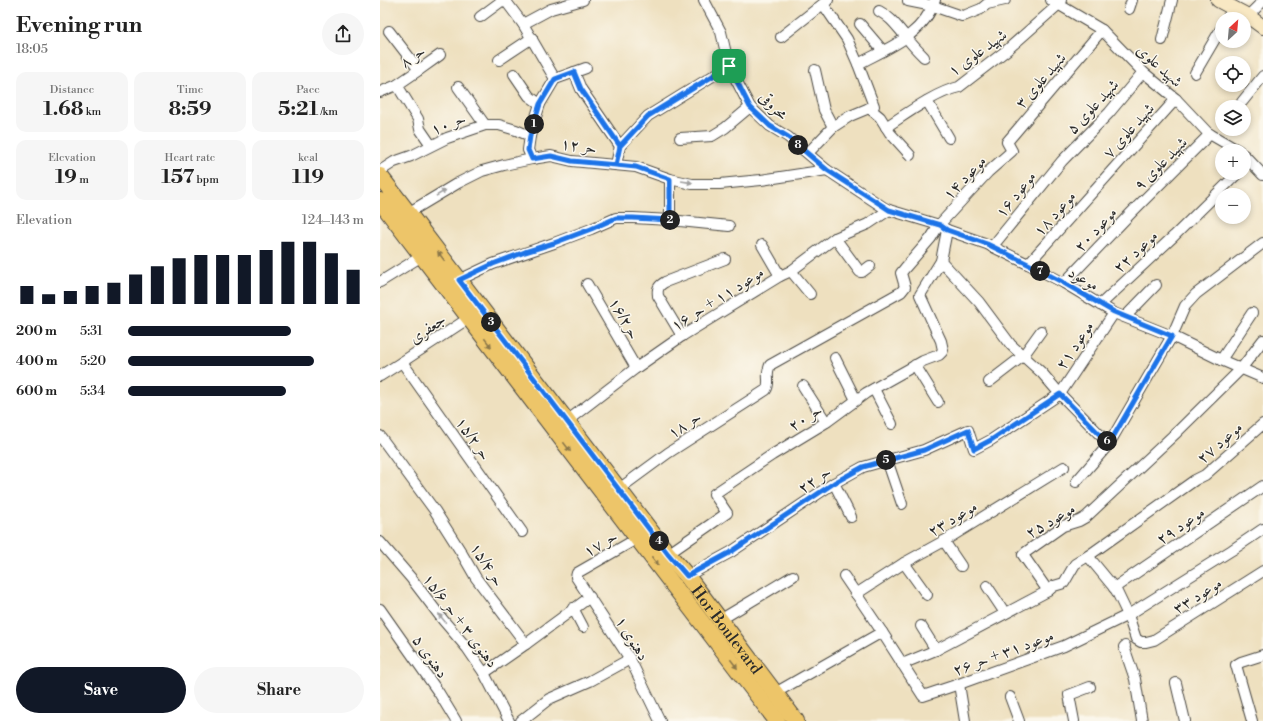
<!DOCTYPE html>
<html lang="en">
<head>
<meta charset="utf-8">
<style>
	:root { --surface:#fff; --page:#f6f6f6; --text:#222; --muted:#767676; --accent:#111827 }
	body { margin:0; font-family:"Libre Bodoni",Amiri,serif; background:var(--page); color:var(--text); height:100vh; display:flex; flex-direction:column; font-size:15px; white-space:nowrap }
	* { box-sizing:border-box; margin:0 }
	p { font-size:13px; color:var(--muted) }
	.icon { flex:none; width:22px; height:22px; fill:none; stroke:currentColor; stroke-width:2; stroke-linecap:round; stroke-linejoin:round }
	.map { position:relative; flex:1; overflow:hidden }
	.side { display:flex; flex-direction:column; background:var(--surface); width:380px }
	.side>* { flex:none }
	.needle { width:26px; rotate:26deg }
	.buttons { position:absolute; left:835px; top:12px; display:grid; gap:8px }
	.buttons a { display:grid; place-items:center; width:36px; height:36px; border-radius:50%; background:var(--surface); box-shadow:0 2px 6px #0003; font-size:20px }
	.pin { position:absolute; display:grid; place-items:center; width:34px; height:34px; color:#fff; margin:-17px; border-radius:8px; box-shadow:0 2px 6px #0006 }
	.km { position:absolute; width:20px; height:20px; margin:-10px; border-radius:50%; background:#222; color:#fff; font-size:11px; line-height:20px; text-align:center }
	.round { display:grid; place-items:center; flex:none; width:42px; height:42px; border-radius:21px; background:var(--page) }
	.summary { display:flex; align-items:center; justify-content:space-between; height:68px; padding:0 16px }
	h1 { font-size:22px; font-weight:700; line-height:30px }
	.stats { display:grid; grid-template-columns:repeat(3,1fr); gap:6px; height:68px; padding:4px 16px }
	.stats div { display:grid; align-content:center; border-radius:10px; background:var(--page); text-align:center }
	.stats b { font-size:20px; font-weight:700 }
	.stats small { font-size:11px; font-weight:400 }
	.stats p { font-size:11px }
	.chart { height:112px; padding:8px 16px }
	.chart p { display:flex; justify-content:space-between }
	.chart svg { width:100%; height:72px; margin-top:4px; stroke:var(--accent); stroke-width:6 }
	.button { display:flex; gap:8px; margin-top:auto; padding:8px 16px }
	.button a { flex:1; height:46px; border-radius:24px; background:var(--accent); color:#fff; font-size:16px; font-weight:700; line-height:46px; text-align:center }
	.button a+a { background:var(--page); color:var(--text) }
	ul { padding:0 16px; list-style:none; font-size:13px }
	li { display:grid; grid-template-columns:64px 48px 1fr; align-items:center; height:30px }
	li i { height:10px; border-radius:5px; background:var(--accent) }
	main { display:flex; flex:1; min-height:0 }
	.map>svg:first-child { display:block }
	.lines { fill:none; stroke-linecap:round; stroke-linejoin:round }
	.street-casing { stroke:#484641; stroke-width:12 }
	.secondary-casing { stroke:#484641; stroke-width:16 }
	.primary-casing { stroke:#484641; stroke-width:18 }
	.street { stroke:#fff; stroke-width:10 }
	.secondary { stroke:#f8e8c3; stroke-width:14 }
	.primary { stroke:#edc569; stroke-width:16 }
	.oneway { fill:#a0a0a0 }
	.oneway2 { fill:#8c784a }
	.route-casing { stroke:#fff; stroke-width:8 }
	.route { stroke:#1a73e8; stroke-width:5 }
	.labels { text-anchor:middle; stroke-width:3; stroke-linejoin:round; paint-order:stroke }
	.street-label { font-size:16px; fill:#2b2b2b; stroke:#fbf7ec }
</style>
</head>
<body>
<main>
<section class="side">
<div class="summary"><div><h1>Evening run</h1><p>18:05</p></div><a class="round"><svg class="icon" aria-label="share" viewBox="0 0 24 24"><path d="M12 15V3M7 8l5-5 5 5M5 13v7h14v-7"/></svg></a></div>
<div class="stats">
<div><p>Distance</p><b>1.68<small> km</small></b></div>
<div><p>Time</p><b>8:59</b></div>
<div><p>Pace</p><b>5:21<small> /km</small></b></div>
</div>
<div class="stats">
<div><p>Elevation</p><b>19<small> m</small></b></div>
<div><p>Heart rate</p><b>157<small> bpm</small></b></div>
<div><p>kcal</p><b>119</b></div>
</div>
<div class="chart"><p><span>Elevation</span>124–143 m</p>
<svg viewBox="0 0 160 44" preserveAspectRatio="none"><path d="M5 44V33M15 44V38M25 44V36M35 44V33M45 44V31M55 44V26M65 44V21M75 44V16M85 44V14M95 44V14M105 44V14M115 44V11M125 44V6M135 44V6M145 44V13M155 44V23"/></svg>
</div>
<ul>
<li><b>200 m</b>5:31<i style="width:69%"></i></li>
<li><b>400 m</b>5:20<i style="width:79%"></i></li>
<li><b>600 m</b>5:34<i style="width:67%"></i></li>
</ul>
<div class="button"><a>Save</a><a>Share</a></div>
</section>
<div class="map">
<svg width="883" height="721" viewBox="0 0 883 721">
	<rect width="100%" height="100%" fill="#fbf7ec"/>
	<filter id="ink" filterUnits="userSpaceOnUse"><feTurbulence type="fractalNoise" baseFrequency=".025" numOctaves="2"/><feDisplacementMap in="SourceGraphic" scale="8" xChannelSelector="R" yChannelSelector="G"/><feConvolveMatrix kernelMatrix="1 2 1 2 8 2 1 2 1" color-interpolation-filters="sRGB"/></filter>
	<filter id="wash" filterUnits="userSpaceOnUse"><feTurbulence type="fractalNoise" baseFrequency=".012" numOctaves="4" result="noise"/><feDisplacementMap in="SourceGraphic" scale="16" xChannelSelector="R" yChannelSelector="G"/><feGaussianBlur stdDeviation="0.9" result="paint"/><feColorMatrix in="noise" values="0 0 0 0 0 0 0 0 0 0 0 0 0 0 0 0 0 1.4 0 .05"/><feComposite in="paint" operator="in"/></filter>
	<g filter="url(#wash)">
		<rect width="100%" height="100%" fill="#eee0bf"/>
	</g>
	<g filter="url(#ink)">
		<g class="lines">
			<g class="street-casing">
				<g id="street">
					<path d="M125,0l18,24 32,55"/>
					<path d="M324,0l17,32 8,34 21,41 20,19 18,11 39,33 56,37 6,3 50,15 8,5 40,14 41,20 36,19 50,30 58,23 49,24 42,18"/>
					<path d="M671,0l51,30 41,42 33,27 32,34 31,18"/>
					<path d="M528,1l25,5 29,10 4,-1 15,-6 6,-5 18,-4"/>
					<path d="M749,9l3,-9"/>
					<path d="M499,11c13,7 18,16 28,27 5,7 11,13 17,19"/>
					<path d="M868,16l15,-15"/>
					<path d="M100,17l23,-17"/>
					<path d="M847,19l6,-11"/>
					<path d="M143,24l28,-15 32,-9"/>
					<path d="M480,24l23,27"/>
					<path d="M9,31l30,39"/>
					<path d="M401,37l47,-37"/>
					<path d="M782,40l10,-40"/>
					<path d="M119,60l33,-22"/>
					<path d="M478,64c30,-16 65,-28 77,-64"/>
					<path d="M435,70l9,40 9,17"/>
					<path d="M194,72l7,17 39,57"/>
					<path d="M815,73l27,-46"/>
					<path d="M134,74l15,22 11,8"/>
					<path d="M17,85l21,34 2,10 11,16"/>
					<path d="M78,87l27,38"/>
					<path d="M0,92l17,-7 22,-15 21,-15"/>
					<path d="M547,101l22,37"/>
					<path d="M862,102l21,-26"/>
					<path d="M489,108l11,9 10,16 20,22"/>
					<path d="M506,127c20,-13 50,-35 73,-40l48,-37 52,-46 2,-4"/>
					<path d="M300,138l32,-2 13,-8 25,-21"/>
					<path d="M428,153l25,-26 17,-11 24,-10 -16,-42 -11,-25 -24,-35"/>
					<path d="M864,155l19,20"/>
					<path d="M152,159l-4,-9 2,-14 10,-32 15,-25 31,-11"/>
					<path d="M236,165l4,-19 28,-30 81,-50"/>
					<path d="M0,171l14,-9 17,-6 36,-18 38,-13h14l17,5 14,6"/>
					<path d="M290,179v41"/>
					<path d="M28,213l50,-30 24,-12 22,-6 28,-6 19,-3 21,5 64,6 34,12 22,5h28l41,-4 66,-10"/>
					<path d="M455,238l25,34h2l8,-6"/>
					<path d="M382,245l18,31"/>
					<path d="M612,247l70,-86 47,-48 34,-41"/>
					<path d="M561,261l38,41 32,43 31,28 18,21 49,50"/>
					<path d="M648,264l148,-165"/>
					<path d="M411,271l19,23"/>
					<path d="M79,280l34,-16 61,-21 37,-14 25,-11h17l37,2 59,6"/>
					<path d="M0,282l42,-26"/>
					<path d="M684,283l67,-70 79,-79"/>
					<path d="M207,284l49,84"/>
					<path d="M720,305l74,-69 64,-63"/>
					<path d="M745,317l31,-32"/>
					<path d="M302,336l-24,-40c-1,-7 0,-10 7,-14l60,-23"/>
					<path d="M883,340l-22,29 -64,63 -91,85 -7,4 -16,5 -37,26 -3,3 25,36 6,-5 10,-3 11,-19 13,-8 28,34 12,25 8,24 5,3h5l8,-2 109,-69"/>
					<path d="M455,358l21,42"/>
					<path d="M841,360l31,-47"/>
					<path d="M22,362l120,170"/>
					<path d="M535,365l23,37"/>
					<path d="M0,376l22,-14 67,-44"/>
					<path d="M609,382l34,-26 18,-25"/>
					<path d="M423,386l23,36"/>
					<path d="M494,389l18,35"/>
					<path d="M187,421l69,-53 46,-32 98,-60 11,-5 44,-33 33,-14 21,-14"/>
					<path d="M0,436l55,75 26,41 15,26 50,66 64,-47"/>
					<path d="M507,460l15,44"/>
					<path d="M696,482l33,-38 4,-7 59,-101 13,-30 11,-12 67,-51"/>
					<path d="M454,483l17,34"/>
					<path d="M239,489l49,-36 98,-63c4,-6 1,-11 2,-18 0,-2 1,-4 2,-7l131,-73 4,-5 -4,-14 4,-5 26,-30 8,-13 49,-53 24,-21 -5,-9 95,-112"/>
					<path d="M258,538l-61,35 -1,4 54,82 30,62"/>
					<path d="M564,541l17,25"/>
					<path d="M0,542l31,36 32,42 24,28 17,25 25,48"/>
					<path d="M288,554l59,-41 -13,-19 58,-39 56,-34 38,-28 57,-32 16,-6 3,-3 1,-2 -2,-9 -21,-46 21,-34 6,-31"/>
					<path d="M708,556l107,-76 10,-5 58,-51"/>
					<path d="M524,563l23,32"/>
					<path d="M307,576l44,-24 103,-69 29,-16 61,-17 44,-20 6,19 17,-9 69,-46 54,-81"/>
					<path d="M464,576l38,56"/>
					<path d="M607,586l18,27"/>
					<path d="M734,588l149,-102"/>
					<path d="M476,594l48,-31 40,-22 120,-74"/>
					<path d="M193,608l10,19"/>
					<path d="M0,609l59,84 17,28"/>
					<path d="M340,620l73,-44"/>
					<path d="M541,626l15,24"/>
					<path d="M745,646l-1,1 11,32 7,42"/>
					<path d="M522,664l34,-14 112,-59"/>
					<path d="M104,673l42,-29"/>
					<path d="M796,683l9,38"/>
					<path d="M579,684l6,37"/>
					<path d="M395,693l107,-61 41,64 36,-12 105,-38 64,-31 104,-65 31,-21"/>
					<path d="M630,697l9,24"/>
					<path d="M141,721l28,-22 41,-18 40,-22"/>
					<path d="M694,721l-5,-26 21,-8"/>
					<path d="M872,721l-16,-56 5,-3 22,-7"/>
				</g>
			</g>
			<g class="secondary-casing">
				<path id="secondary" d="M838,0l30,16 15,11"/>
			</g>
			<g class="primary-casing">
				<g id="primary">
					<path id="s1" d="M0,176l288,378 19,22 109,145"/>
					<path d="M0,201l397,520"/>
				</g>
			</g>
			<use href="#street" class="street"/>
			<use href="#secondary" class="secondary"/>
			<use href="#primary" class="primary"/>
		</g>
		<defs><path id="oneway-solid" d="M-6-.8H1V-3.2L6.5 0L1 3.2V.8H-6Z"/></defs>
		<g class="oneway">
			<use href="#oneway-solid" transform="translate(307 182) rotate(9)"/>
			<use href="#oneway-solid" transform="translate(61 193) rotate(-31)"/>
			<use href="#oneway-solid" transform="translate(62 618) rotate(-129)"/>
		</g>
		<g class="oneway2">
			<use href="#oneway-solid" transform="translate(61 256) rotate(-127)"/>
			<use href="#oneway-solid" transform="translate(108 343) rotate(53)"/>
			<use href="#oneway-solid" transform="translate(187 447) rotate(53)"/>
			<use href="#oneway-solid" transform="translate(275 561) rotate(53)"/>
			<use href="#oneway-solid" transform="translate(354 664) rotate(53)"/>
		</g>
	</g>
	<g class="lines" filter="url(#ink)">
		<g class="route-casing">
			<path id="route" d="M349,66l-81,50 -28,30 -4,19 -44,-4 -21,-5 -19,3 -4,-9 2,-14 10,-32 15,-25 19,-7 7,17 39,57 -4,19 20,2 34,12v41l-37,-2h-17l-25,11 -37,14 -29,9 -32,12 -34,16 209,274 19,22 44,-24 103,-69 29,-16 61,-17 44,-20 6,19 17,-9 69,-46 49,50 63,-108 -58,-24 -50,-29 -36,-19 -41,-20 -40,-14 -7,-5 -51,-15 -6,-4 -56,-36 -39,-33 -18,-11 -20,-19 -21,-41"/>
		</g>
		<use href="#route" class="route"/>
	</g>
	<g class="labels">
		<g class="street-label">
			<text transform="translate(597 52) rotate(-36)" y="6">شهید علوی ۱</text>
			<text transform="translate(32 56) rotate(-35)" y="6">حر ۸</text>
			<text transform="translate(780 65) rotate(42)" y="6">شهید علوی</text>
			<text transform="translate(660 80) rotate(-49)" y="6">شهید علوی ۳</text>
			<text transform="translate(394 105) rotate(44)" y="6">محروقی</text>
			<text transform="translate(712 106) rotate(-47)" y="6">شهید علوی ۵</text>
			<text transform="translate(68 123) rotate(-21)" y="6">حر ۱۰</text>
			<text transform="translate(748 130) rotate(-48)" y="6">شهید علوی ۷</text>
			<text transform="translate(199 145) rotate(8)" y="6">حر ۱۲</text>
			<text transform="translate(780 163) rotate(-45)" y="6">شهید علوی ۹</text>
			<text transform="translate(584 177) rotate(-46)" y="6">موعود ۱۴</text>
			<text transform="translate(635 194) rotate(-51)" y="6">موعود ۱۶</text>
			<text transform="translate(674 213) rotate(-48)" y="6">موعود ۱۸</text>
			<text transform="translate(715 229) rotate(-47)" y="6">موعود ۲۰</text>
			<text transform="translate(755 251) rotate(-43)" y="6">موعود ۲۲</text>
			<text transform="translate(704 278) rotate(30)" y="6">موعود</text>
			<text transform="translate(337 298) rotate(-32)" y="6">موعود ۱۱ + حر ۱۶</text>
			<text transform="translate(245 318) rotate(60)" y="6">حر۱۶/۲</text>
			<text transform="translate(47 328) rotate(-34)" y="6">جعفری</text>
			<text transform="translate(694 345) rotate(-56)" y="6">موعود ۲۱</text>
			<text transform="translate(425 417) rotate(-32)" y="6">حر ۲۰</text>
			<text transform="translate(304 424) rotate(-33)" y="6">حر ۱۸</text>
			<text transform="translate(94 438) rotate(55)" y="6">حر ۱۵/۲</text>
			<text transform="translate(839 442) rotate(-41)" y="6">موعود ۲۷</text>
			<text transform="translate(434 479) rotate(-34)" y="6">حر ۲۲</text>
			<text transform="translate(572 518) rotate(-31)" y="6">موعود ۲۳</text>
			<text transform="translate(670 520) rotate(-30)" y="6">موعود ۲۵</text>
			<text transform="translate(800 525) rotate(-34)" y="6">موعود ۲۹</text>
			<text transform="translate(220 543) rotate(-30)" y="6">حر ۱۷</text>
			<text transform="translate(108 564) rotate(57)" y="6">حر ۱۵/۴</text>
			<text transform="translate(817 595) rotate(-32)" y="6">موعود ۳۳</text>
			<text transform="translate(81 620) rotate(53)" y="6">دهنوی ۳ + حر ۱۵/۶</text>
			<text dy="6" stroke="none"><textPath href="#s1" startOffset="571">Hor Boulevard</textPath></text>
			<text transform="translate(253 638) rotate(59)" y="6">دهنوی ۱</text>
			<text transform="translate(623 652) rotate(-20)" y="6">موعود ۳۱ + حر ۲۶</text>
			<text transform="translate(51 656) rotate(55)" y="6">دهنوی ۵</text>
		</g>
	</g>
</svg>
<div class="buttons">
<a><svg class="needle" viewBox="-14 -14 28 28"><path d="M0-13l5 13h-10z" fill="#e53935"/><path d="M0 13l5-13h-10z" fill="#767676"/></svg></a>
<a><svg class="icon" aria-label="locate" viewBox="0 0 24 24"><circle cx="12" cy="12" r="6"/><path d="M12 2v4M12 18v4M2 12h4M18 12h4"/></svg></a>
<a><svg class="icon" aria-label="layers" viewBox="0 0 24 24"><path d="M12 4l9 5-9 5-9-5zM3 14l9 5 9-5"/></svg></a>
<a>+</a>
<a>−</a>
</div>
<div class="pin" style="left:349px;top:66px;background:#1e9e55"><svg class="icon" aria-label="arrive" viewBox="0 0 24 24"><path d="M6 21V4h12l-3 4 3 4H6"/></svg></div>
<b class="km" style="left:154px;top:124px">1</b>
<b class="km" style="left:290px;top:220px">2</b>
<b class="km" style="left:111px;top:322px">3</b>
<b class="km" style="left:279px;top:541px">4</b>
<b class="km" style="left:506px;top:460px">5</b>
<b class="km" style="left:727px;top:441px">6</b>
<b class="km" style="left:660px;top:271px">7</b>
<b class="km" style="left:418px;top:145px">8</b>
</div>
</main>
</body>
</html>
